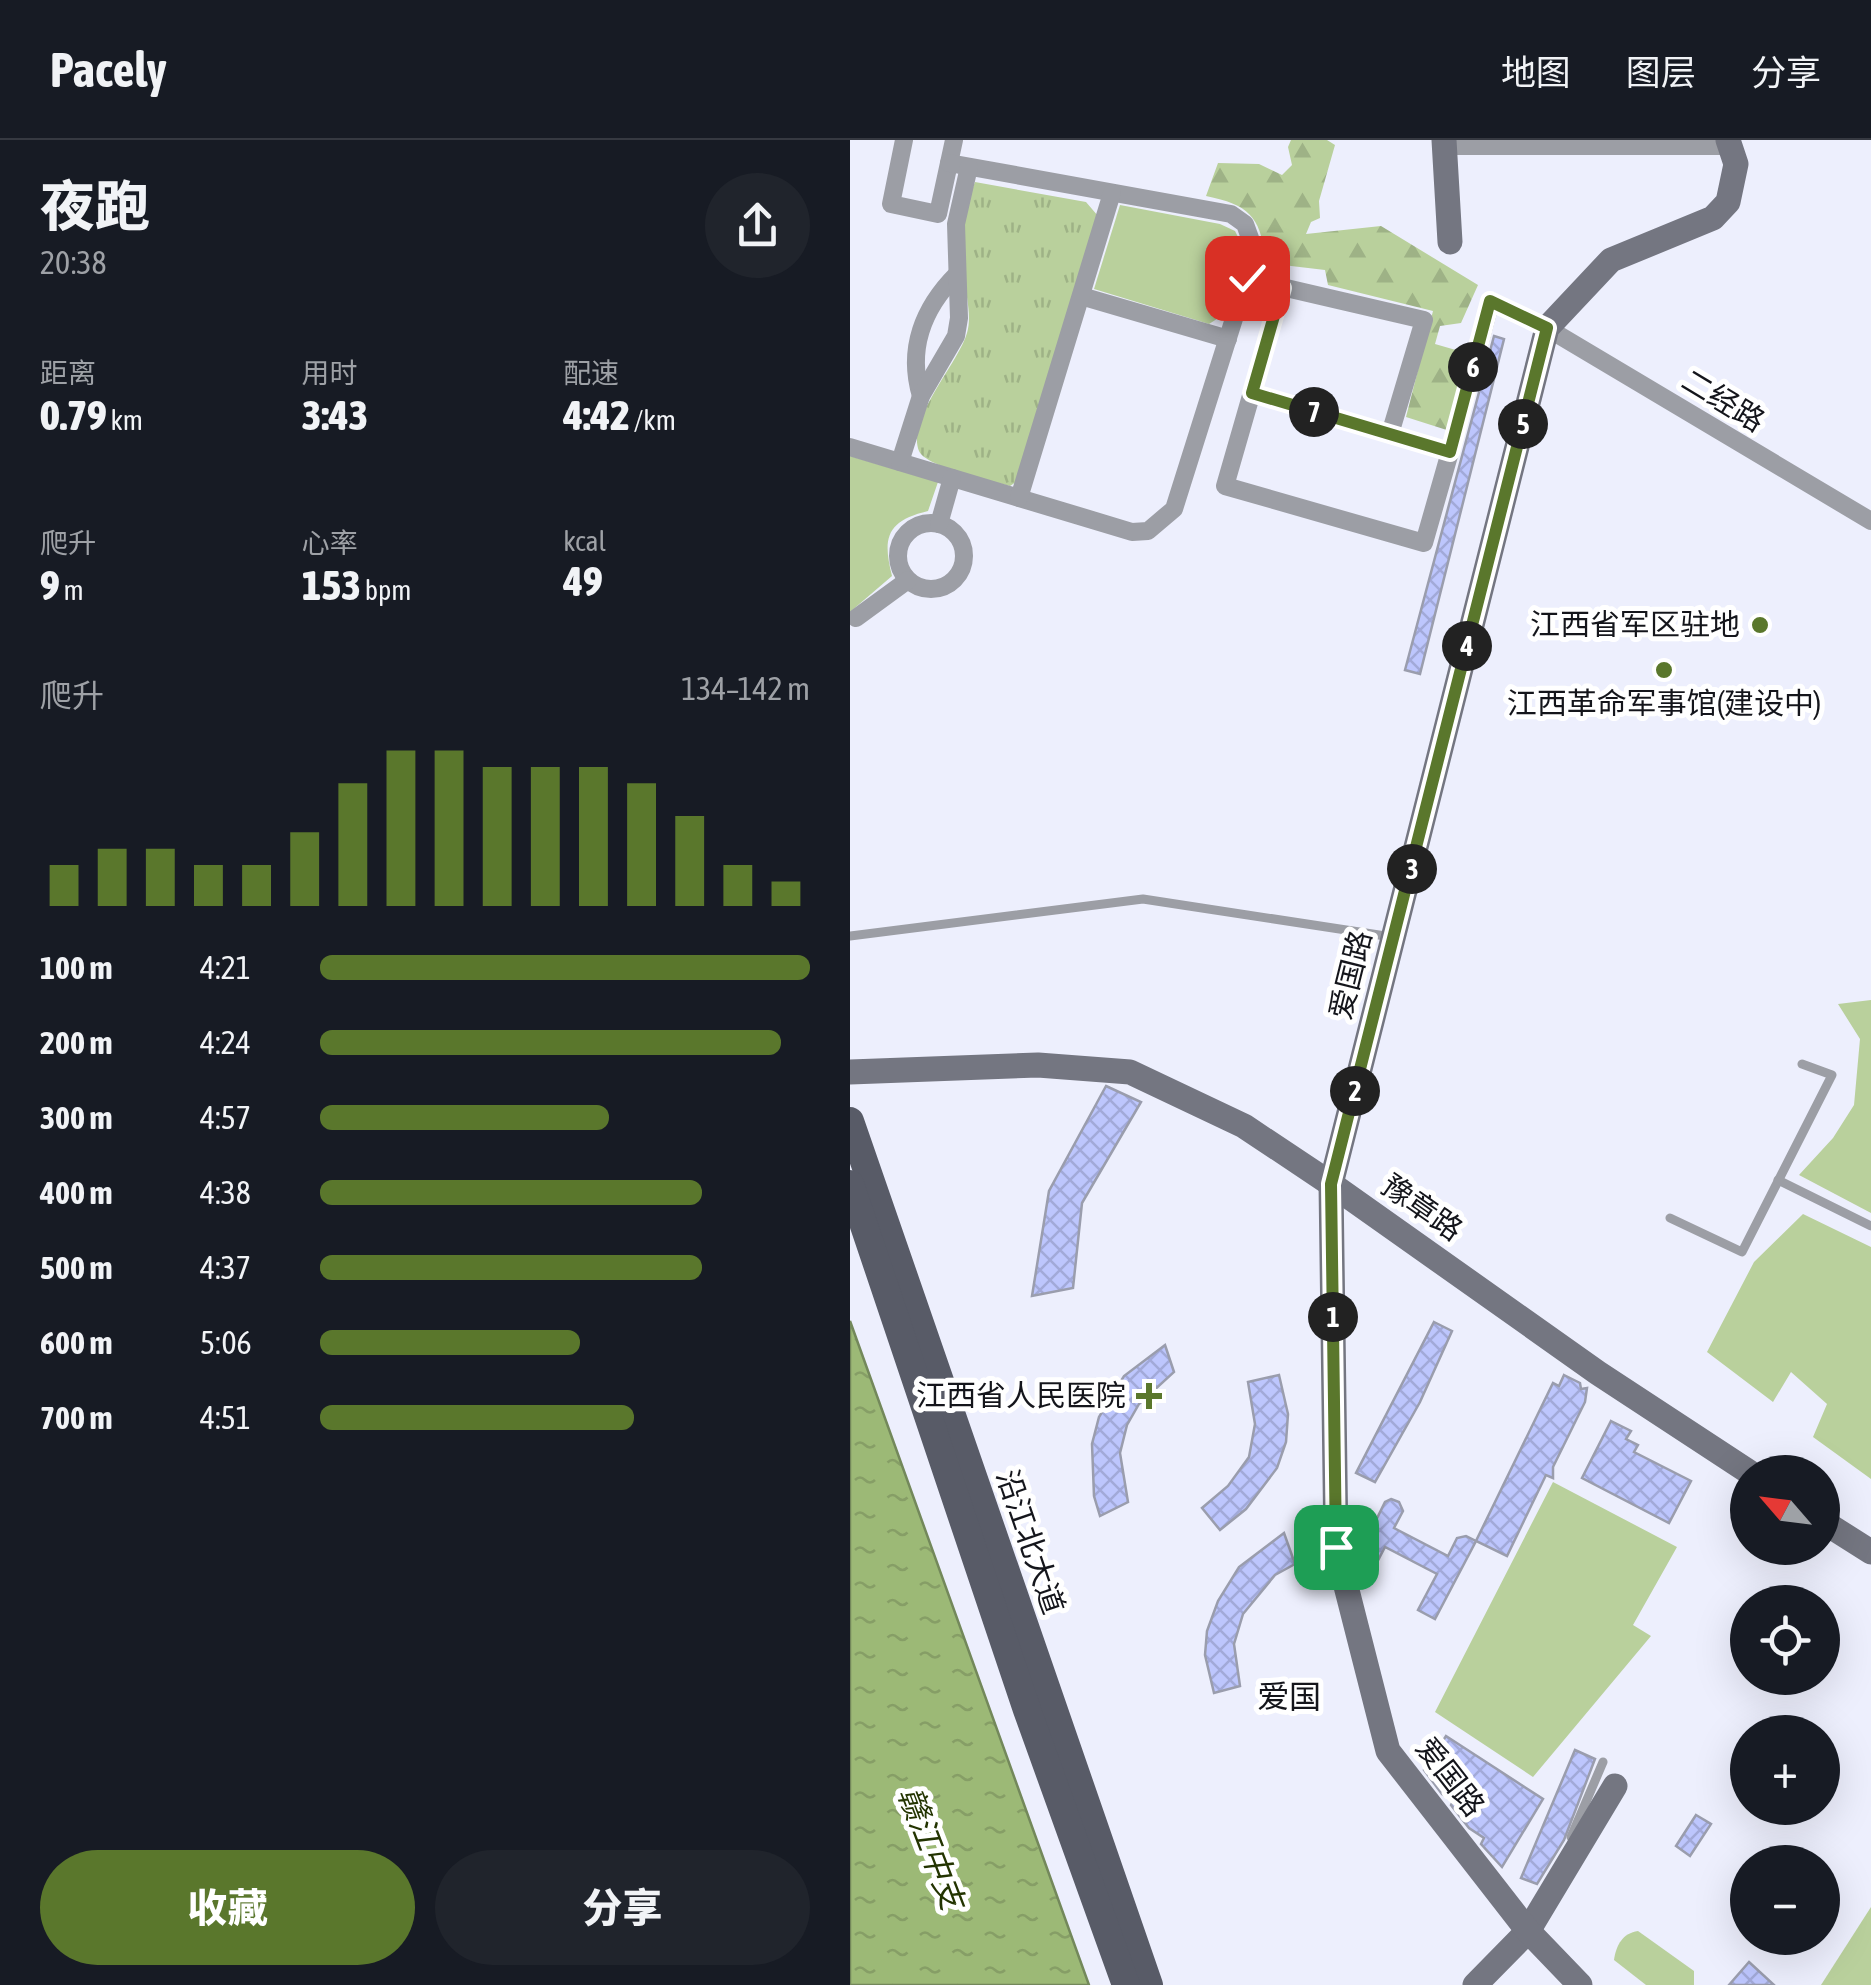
<!DOCTYPE html>
<html lang="zh">
<head>
<meta charset="utf-8">
<style>
	:root { --surface:#171b24; --page:#20242c; --text:#f1f3f6; --muted:#9ea1a6; --line:#363941; --accent:#5a772c }
	body { margin:0; font-family:"Asap Condensed","Noto Sans SC",sans-serif; background:var(--page); color:var(--text); height:100vh; display:flex; flex-direction:column; font-size:38px; white-space:nowrap }
	* { box-sizing:border-box; margin:0 }
	p { font-size:32px; color:var(--muted) }
	.icon { flex:none; width:55px; height:55px; fill:none; stroke:currentColor; stroke-width:2; stroke-linecap:round; stroke-linejoin:round }
	.map { position:relative; flex:1; overflow:hidden }
	.panel { display:flex; flex-direction:column; background:var(--surface); width:850px }
	.panel>* { flex:none }
	.needle { width:65px; rotate:298deg }
	.fabs { position:absolute; left:880px; top:1315px; display:grid; gap:20px }
	.fabs a { display:grid; place-items:center; width:110px; height:110px; border-radius:50%; background:var(--surface); box-shadow:0 10px 40px #0002; font-size:50px }
	.pin { position:absolute; display:grid; place-items:center; width:85px; height:85px; color:#fff; margin:-42px; border-radius:20px; box-shadow:0 5px 15px #0006 }
	.km { position:absolute; width:50px; height:50px; margin:-25px; border-radius:50%; background:#222; color:#fff; font-size:28px; line-height:50px; text-align:center }
	.round { display:grid; place-items:center; flex:none; width:105px; height:105px; border-radius:52px; background:var(--page) }
	.headline { display:flex; align-items:center; justify-content:space-between; height:170px; padding:0 40px }
	h1 { font-size:55px; font-weight:800; line-height:75px }
	.figures { display:grid; grid-template-columns:repeat(3,1fr); gap:15px; height:170px; padding:10px 40px }
	.figures div { display:grid; align-content:center }
	.figures b { font-size:42px; font-weight:800 }
	.figures small { font-size:28px; font-weight:400 }
	.figures p { font-size:28px }
	.chart { height:280px; padding:20px 40px }
	.chart p { display:flex; justify-content:space-between }
	.chart svg { width:100%; height:180px; margin-top:10px; stroke:var(--accent); stroke-width:6 }
	.action { display:flex; gap:20px; margin-top:auto; padding:20px 40px }
	.action a { flex:1; height:115px; border-radius:60px; background:var(--accent); color:#fff; font-size:40px; font-weight:800; line-height:115px; text-align:center }
	.action a+a { background:var(--page); color:var(--text) }
	ul { padding:0 40px; list-style:none; font-size:32px }
	li { display:grid; grid-template-columns:160px 120px 1fr; align-items:center; height:75px }
	li i { height:25px; border-radius:12px; background:var(--accent) }
	header { display:flex; align-items:center; gap:60px; box-sizing:border-box; height:140px; padding:0 50px; background:var(--surface); border-bottom:2px solid var(--line) }
	header strong { font-size:48px }
	nav { display:flex; gap:55px; margin-inline-start:auto; font-size:35px }
	main { display:flex; flex:1; min-height:0 }
	.map>svg:first-child { display:block }
	.grass { fill:url(#grass-tufts) }
	.forest { fill:url(#forest-firs) }
	.green { fill:#b9d09c }
	.water { fill:url(#water-ripples); stroke:#73885b; stroke-width:2.5 }
	.building { fill:url(#building-cross-hatch); stroke:#9a9dad; stroke-width:2.5 }
	.lines { fill:none; stroke-linecap:round; stroke-linejoin:round }
	.lane { stroke:#9c9ea5; stroke-width:9 }
	.street { stroke:#9c9ea5; stroke-width:18 }
	.secondary { stroke:#747681; stroke-width:25 }
	.primary { stroke:#585b67; stroke-width:28 }
	.route-casing { stroke:#fff; stroke-width:20 }
	.route { stroke:#5a772c; stroke-width:12 }
	.poi-dot { fill:#5a772c; stroke:#fff; stroke-width:4 }
	.labels { text-anchor:middle; stroke-width:10; stroke-linejoin:round; paint-order:stroke }
	.street-label { font-size:30px; fill:#14151b; stroke:#fff }
	.poi-label { font-size:30px; fill:#14151b; stroke:#fff; text-anchor:end }
	.neighbourhood-label { font-size:32px; fill:#14151b; stroke:#fff }
	.water-label { font-size:32px; font-style:italic; fill:#233401; stroke:#fff }
</style>
</head>
<body>
<header>
<strong>Pacely</strong>
<nav><a>地图</a><a>图层</a><a>分享</a></nav>
</header>
<main>
<section class="panel">
<div class="headline"><div><h1>夜跑</h1><p>20:38</p></div><a class="round"><svg class="icon" aria-label="share" viewBox="0 0 24 24"><path d="M12 15V3M7 8l5-5 5 5M5 13v7h14v-7"/></svg></a></div>
<div class="figures">
<div><p>距离</p><b>0.79<small> km</small></b></div>
<div><p>用时</p><b>3:43</b></div>
<div><p>配速</p><b>4:42<small> /km</small></b></div>
</div>
<div class="figures">
<div><p>爬升</p><b>9<small> m</small></b></div>
<div><p>心率</p><b>153<small> bpm</small></b></div>
<div><p>kcal</p><b>49</b></div>
</div>
<div class="chart"><p><span>爬升</span>134–142 m</p>
<svg viewBox="0 0 160 44" preserveAspectRatio="none"><path d="M5 44V34M15 44V30M25 44V30M35 44V34M45 44V34M55 44V26M65 44V14M75 44V6M85 44V6M95 44V10M105 44V10M115 44V10M125 44V14M135 44V22M145 44V34M155 44V38"/></svg>
</div>
<ul>
<li><b>100 m</b>4:21<i style="width:100%"></i></li>
<li><b>200 m</b>4:24<i style="width:94%"></i></li>
<li><b>300 m</b>4:57<i style="width:59%"></i></li>
<li><b>400 m</b>4:38<i style="width:78%"></i></li>
<li><b>500 m</b>4:37<i style="width:78%"></i></li>
<li><b>600 m</b>5:06<i style="width:53%"></i></li>
<li><b>700 m</b>4:51<i style="width:64%"></i></li>
</ul>
<div class="action"><a>收藏</a><a>分享</a></div>
</section>
<div class="map">
<svg width="1021" height="1845" viewBox="0 0 1021 1845">
	<defs>
		<pattern id="grass-tufts" width="24" height="20" patternUnits="userSpaceOnUse" patternTransform="scale(2.5)"><rect width="24" height="20" fill="#b9d09c"/><path d="M3 7l-1-3M5 7V3M7 7l1-3M15 17l-1-3M17 17v-4M19 17l1-3" fill="none" stroke="#9eb286"/></pattern>
		<pattern id="forest-firs" width="22" height="20" patternUnits="userSpaceOnUse" patternTransform="scale(2.5)"><rect width="22" height="20" fill="#b9d09c"/><path d="M5 1l3.5 6h-7zM16 11l3.5 6h-7z" fill="#9eb286"/></pattern>
		<pattern id="water-ripples" width="26" height="14" patternUnits="userSpaceOnUse" patternTransform="scale(2.5)"><rect width="26" height="14" fill="#9cb976"/><path d="M2 4q2-2 4 0t4 0M15 11q2-2 4 0t4 0" fill="none" stroke="#869e66"/></pattern>
		<pattern id="building-cross-hatch" width="8" height="8" patternUnits="userSpaceOnUse" patternTransform="scale(2.5)"><rect width="8" height="8" fill="#bdc6fd"/><path d="M0 0l8 8M0 8l8-8" fill="none" stroke="#a2a9d8"/></pattern>
	</defs>
	<rect width="100%" height="100%" fill="#edeffd"/>
	<path class="grass" d="M125,42l111,20 12,14 -82,266 -6,4c-18,-5 -84,-19 -91,-35 -13,-32 39,-87 48,-118 5,-17 -1,-36 -2,-53 -3,-34 -3,-67 10,-98z"/>
	<path class="forest" d="M441,0h36l8,5 -16,56 1,17 -9,4 -5,12 75,-8 97,59 -17,38 -21,3 -5,18 38,11 -20,77 -47,-15 27,-106 -105,-26 -3,-15 -59,-7c-5,-45 -15,-58 -60,-67l12,-33 41,1 23,11 10,-10 -4,-18z"/>
	<g class="green">
		<path d="M270,65l100,19 15,7 8,16v19l-20,49 -14,9 -115,-35z"/>
		<path d="M0,316l88,26 -10,29c-41,10 -46,26 -36,65l-42,36z"/>
		<path d="M1021,860v213l-72,-38 34,-37 21,-33 6,-66 -22,-35z"/>
		<path d="M953,1074l68,33v232l-58,-42 14,-33 -36,-32 -18,30 -66,-50 47,-90z"/>
		<path d="M703,1342l124,65 -44,78 18,11 -118,141 -98,-65z"/>
		<path d="M1021,1767v78h-50z"/>
		<path d="M788,1791l56,40v14h-48l-32,-25c2,-15 9,-27 24,-29z"/>
	</g>
	<path class="water" d="M0,1181l239,664h-239z"/>
	<g class="building">
		<path d="M644,196l10,3 -84,335 -15,-4z"/>
		<path d="M256,946l35,16 -59,101 -9,85 -41,8 17,-105z"/>
		<path d="M584,1182l18,9 -32,71 -45,80 -19,-9z"/>
		<path d="M315,1205l9,27 -35,32 -12,21 -7,28 8,49 -28,14 -6,-20 -2,-52 7,-27 25,-41z"/>
		<path d="M429,1235l9,39 -2,28 -9,26 -31,41 -26,21 -18,-22 26,-22 21,-29 6,-33 -7,-42z"/>
		<path d="M714,1235l16,8 1,6 6,-1 -2,14 -32,65v11l-7,-3 -39,81 -31,-15 77,-158 6,3z"/>
		<path d="M761,1281l20,10 -5,8 12,6 -4,7 57,29 -22,42 -87,-45z"/>
		<path d="M541,1359l8,3 4,9 -9,17 54,28 9,-18 9,-2 10,5 -41,78 -17,-9 19,-36 -52,-27 -12,23 -17,-9 29,-59z"/>
		<path d="M434,1393l11,31 -20,11 -32,39 -9,30 6,42 -26,7 -9,-38 2,-24 11,-30 21,-34z"/>
		<path d="M596,1596l97,63 -41,68 -21,-23 3,-6 -15,-10 -18,-23 2,-4 -11,-7 -18,-24z"/>
		<path d="M725,1610l20,9 -31,81 -27,44 -16,-6z"/>
		<path d="M846,1675l15,9 -21,32 -14,-10z"/>
		<path d="M899,1822l25,23h-45z"/>
	</g>
	<g class="lines">
		<g class="lane">
			<path d="M0,796l293,-37 249,38"/>
			<path d="M928,1040l93,46"/>
			<path d="M820,1078l72,34 90,-177 -30,-11"/>
			<path d="M721,1697l32,-75"/>
		</g>
		<g class="street">
			<path d="M54,0l-13,64 47,10 16,-74"/>
			<path d="M594,6h286"/>
			<path d="M397,139l177,41 -34,114 -138,-41"/>
			<path d="M432,148l-57,198 199,57 26,-91 -60,-18"/>
			<path d="M231,156l147,43"/>
			<path d="M71,256c-14,-47 2,-88 36,-122"/>
			<path d="M0,307l282,85 16,-1 26,-22 81,-257 -10,-28 -14,-10 -282,-51"/>
			<path d="M600,312l41,-151 56,27 324,193"/>
			<path d="M50,322l21,-66 35,-60 3,-18 -3,-94 13,-57"/>
			<path d="M169,358l93,-305"/>
			<circle cx="81" cy="416" r="33"/>
			<path d="M89,384l13,-46"/>
			<path d="M6,478l52,-38"/>
		</g>
		<g class="secondary">
			<path d="M594,0l6,102"/>
			<path d="M0,932l188,-7 92,7 114,54 87,58 267,189 151,99"/>
			<path d="M972,1381l49,31"/>
			<path d="M625,1845l53,-54 87,-145"/>
			<path d="M730,1845l-52,-54 -140,-180 -52,-204 -5,-363 216,-856 64,-68 102,-42 15,-16 8,-38 -8,-24"/>
		</g>
		<g class="primary">
			<path d="M0,981l299,864"/>
			<path d="M0,1044l177,526 99,275"/>
		</g>
	</g>
	<g class="lines">
		<g class="route-casing">
			<path id="route" d="M397,138l35,10 -30,105 198,59 40,-151 57,27 -216,856 5,363"/>
		</g>
		<use href="#route" class="route"/>
	</g>
	<g class="poi-dot">
		<circle cx="910" cy="485" r="10"/>
		<circle cx="814" cy="530" r="10"/>
		<path d="M294 1241h10v10h10v10h-10v10h-10v-10h-10v-10h10z"/>
	</g>
	<g class="labels">
		<g class="street-label">
			<text transform="translate(873 261) rotate(31)" y="10">二经路</text>
			<text transform="translate(501 835) rotate(-76)" y="10">爱国路</text>
			<text transform="translate(572 1068) rotate(35)" y="10">豫章路</text>
			<text transform="translate(180 1402) rotate(71)" y="10">沿江北大道</text>
			<text transform="translate(600 1637) rotate(52)" y="10">爱国路</text>
		</g>
		<g class="poi-label">
			<text x="890" y="495">江西省军区驻地</text>
			<text x="814" y="574" text-anchor="middle">江西革命军事馆(建设中)</text>
			<text x="276" y="1266">江西省人民医院</text>
		</g>
		<g class="neighbourhood-label">
			<text x="439" y="1568">爱国</text>
		</g>
		<g class="water-label">
			<text transform="translate(81 1708) rotate(69)" y="11">赣江中支</text>
		</g>
	</g>
</svg>
<div class="fabs">
<a><svg class="needle" viewBox="-14 -14 28 28"><path d="M0-13l5 13h-10z" fill="#e53935"/><path d="M0 13l5-13h-10z" fill="#9ea1a6"/></svg></a>
<a><svg class="icon" aria-label="locate" viewBox="0 0 24 24"><circle cx="12" cy="12" r="6"/><path d="M12 2v4M12 18v4M2 12h4M18 12h4"/></svg></a>
<a>+</a>
<a>−</a>
</div>
<div class="pin" style="left:486px;top:1407px;background:#1e9e55"><svg class="icon" aria-label="arrive" viewBox="0 0 24 24"><path d="M6 21V4h12l-3 4 3 4H6"/></svg></div>
<div class="pin" style="left:397px;top:138px;background:#d93025"><svg class="icon" aria-label="check" viewBox="0 0 24 24"><path d="M5 12l5 5 9-10"/></svg></div>
<b class="km" style="left:483px;top:1177px">1</b>
<b class="km" style="left:505px;top:951px">2</b>
<b class="km" style="left:562px;top:729px">3</b>
<b class="km" style="left:617px;top:506px">4</b>
<b class="km" style="left:673px;top:284px">5</b>
<b class="km" style="left:623px;top:227px">6</b>
<b class="km" style="left:464px;top:272px">7</b>
</div>
</main>
</body>
</html>
